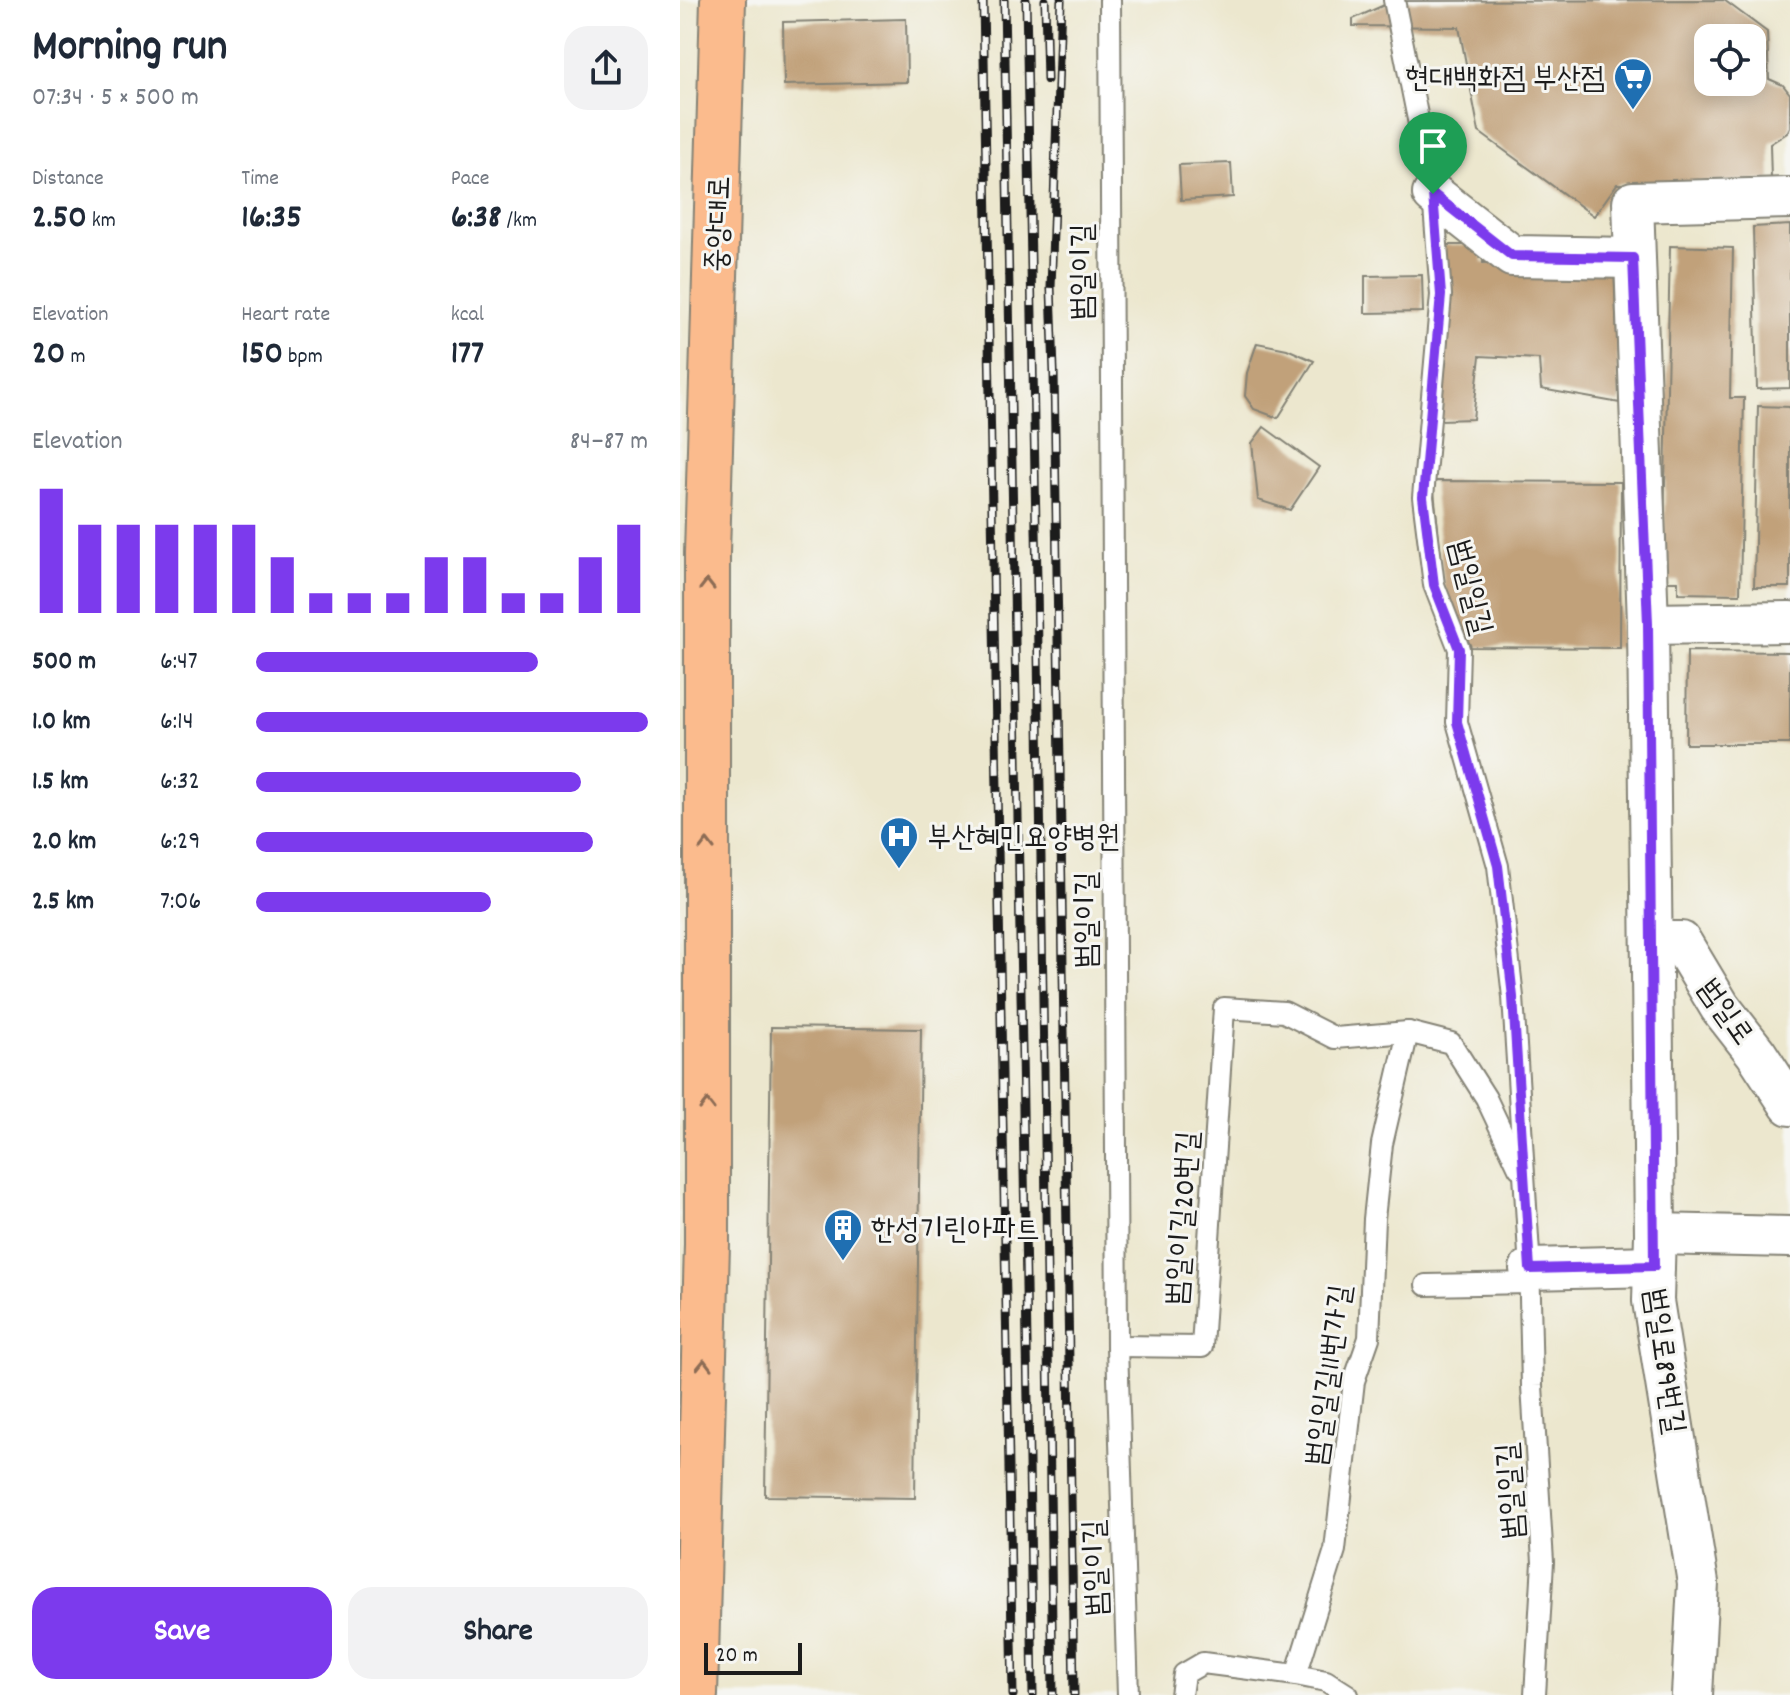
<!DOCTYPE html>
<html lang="en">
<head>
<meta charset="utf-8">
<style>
	:root { --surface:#fff; --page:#f2f2f3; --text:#1f2937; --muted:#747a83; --accent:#7c3aed }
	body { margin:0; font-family:Dekko,"Poor Story",sans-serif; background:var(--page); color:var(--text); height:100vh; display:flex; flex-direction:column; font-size:30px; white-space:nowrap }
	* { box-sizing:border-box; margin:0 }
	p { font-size:26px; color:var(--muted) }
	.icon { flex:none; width:44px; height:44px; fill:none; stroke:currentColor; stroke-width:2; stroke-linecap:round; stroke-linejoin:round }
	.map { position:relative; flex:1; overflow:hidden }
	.sheet { display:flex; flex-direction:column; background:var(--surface); width:680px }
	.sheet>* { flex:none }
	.buttons { position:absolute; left:1014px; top:24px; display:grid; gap:16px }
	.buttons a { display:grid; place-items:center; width:72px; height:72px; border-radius:16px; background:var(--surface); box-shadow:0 4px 20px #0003; font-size:40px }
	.scale { position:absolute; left:24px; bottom:20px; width:98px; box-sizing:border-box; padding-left:8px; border:4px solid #1c1c1c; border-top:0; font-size:22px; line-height:28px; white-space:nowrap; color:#1c1c1c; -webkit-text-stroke:6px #f6f6f2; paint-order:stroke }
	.pin { position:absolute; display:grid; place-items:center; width:68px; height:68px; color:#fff; margin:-82px -34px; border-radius:50% 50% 50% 0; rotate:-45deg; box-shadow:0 0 8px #0007 }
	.pin .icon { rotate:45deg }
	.round { display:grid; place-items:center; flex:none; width:84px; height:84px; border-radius:24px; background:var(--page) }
	.summary { display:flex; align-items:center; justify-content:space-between; height:136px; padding:0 32px }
	h1 { font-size:44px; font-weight:700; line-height:60px }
	.stats { display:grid; grid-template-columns:repeat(3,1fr); gap:12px; height:136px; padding:8px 32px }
	.stats div { display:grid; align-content:center }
	.stats b { font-size:34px; font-weight:700 }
	.stats small { font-size:22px; font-weight:400 }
	.stats p { font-size:22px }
	.chart { height:224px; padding:16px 32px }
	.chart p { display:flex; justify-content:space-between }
	.chart svg { width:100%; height:144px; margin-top:8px; stroke:var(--accent); stroke-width:6 }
	.action { display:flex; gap:16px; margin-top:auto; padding:16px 32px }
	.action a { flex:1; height:92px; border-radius:24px; background:var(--accent); color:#fff; font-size:32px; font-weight:700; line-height:92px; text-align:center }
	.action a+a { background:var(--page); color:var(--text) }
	ul { padding:0 32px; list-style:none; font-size:26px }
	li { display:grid; grid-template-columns:128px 96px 1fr; align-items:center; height:60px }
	li i { height:20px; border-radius:10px; background:var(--accent) }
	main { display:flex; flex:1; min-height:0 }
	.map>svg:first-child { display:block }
	.building { fill:#c1a17a; fill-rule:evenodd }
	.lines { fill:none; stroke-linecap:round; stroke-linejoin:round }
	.service-casing { stroke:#848275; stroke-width:24 }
	.minor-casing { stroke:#848275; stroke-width:44 }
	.primary-casing { stroke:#848275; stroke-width:48 }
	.service { stroke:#fff; stroke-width:20 }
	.minor { stroke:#fff; stroke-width:40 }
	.primary { stroke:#fbbb8d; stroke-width:44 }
	.rail-casing { stroke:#1c1c1c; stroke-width:9 }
	.rail { stroke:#f6f6f2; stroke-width:6; stroke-dasharray:18; stroke-linecap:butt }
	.oneway { stroke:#8c6c54 }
	.route-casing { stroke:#fff; stroke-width:16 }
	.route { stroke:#7c3aed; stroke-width:10 }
	.labels { text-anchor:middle; stroke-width:6; stroke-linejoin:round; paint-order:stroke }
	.poi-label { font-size:30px; fill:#1c1c1c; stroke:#f6f6f2; text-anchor:start }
	.street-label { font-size:30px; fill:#1c1c1c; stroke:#f6f6f2 }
</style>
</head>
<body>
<main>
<section class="sheet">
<div class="summary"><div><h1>Morning run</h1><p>07:34 · 5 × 500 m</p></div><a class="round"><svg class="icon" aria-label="share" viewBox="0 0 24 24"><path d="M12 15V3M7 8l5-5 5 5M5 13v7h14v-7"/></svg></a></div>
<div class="stats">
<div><p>Distance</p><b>2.50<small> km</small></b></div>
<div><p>Time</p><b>16:35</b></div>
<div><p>Pace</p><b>6:38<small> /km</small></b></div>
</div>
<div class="stats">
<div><p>Elevation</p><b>20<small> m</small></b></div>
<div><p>Heart rate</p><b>150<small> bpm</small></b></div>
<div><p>kcal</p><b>177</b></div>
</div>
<div class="chart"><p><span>Elevation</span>84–87 m</p>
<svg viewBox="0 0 160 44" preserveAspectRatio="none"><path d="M5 44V6M15 44V17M25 44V17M35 44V17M45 44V17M55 44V17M65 44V27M75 44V38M85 44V38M95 44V38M105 44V27M115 44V27M125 44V38M135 44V38M145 44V27M155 44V17"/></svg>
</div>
<ul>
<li><b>500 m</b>6:47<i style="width:72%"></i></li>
<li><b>1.0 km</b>6:14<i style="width:100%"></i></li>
<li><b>1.5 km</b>6:32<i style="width:83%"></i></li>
<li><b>2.0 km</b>6:29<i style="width:86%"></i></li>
<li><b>2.5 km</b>7:06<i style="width:60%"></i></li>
</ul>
<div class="action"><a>Save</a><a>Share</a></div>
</section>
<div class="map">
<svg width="1110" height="1695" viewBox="0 0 1110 1695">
	<rect width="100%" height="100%" fill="#f6f6f2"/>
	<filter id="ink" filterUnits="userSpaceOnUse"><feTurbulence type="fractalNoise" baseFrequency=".0125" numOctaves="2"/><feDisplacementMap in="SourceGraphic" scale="16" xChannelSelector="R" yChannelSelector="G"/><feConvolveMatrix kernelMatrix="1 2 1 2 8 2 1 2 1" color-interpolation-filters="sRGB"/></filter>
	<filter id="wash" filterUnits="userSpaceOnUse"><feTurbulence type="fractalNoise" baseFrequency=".006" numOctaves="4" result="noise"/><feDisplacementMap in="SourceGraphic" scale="32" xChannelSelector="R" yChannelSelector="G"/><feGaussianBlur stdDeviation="1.8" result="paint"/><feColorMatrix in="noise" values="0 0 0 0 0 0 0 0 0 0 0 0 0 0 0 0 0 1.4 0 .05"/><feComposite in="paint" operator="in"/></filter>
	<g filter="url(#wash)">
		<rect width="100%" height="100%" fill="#ece7ce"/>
		<g id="blocks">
			<g class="building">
				<path d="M1044,0l43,32 2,47 14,6 7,9v33l-3,6 -17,11 1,36 -154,4 -23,32 -115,-84 -20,-105 -106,-1v-7l40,-18zM1028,38h44v44h-44z"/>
				<path d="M226,19l1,63 -123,3 -1,-63z"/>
				<path d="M551,163l2,34 -52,3 -2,-35z"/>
				<path d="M1110,225v163l-33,1 -4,-162z"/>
				<path d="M762,245h40l1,18 45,-1 86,7 6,134 -79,-14 -2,-30 -59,-3 -7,63 -33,1z"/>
				<path d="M990,246l63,2 -3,150h14l-4,196 -62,-1v-12h-15z"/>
				<path d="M742,275l1,37 -58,1v-37z"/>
				<path d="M577,343l30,6 27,12 -36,57 -24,-9 -9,-13 2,-23z"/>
				<path d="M1078,406l32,1v180h-36z"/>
				<path d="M584,427l55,40 -29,43 -32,-10 -6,-57z"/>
				<path d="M753,481l188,1 -1,166 -149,-1 -27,-60z"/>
				<path d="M1007,651l103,1v92h-104z"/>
				<path d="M91,1027l150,2 -6,469 -150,-2z"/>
			</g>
		</g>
	</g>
	<g filter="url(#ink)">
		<use href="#blocks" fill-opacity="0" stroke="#848275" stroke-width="2"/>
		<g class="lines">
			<g class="service-casing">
				<g id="service">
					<path d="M430,0l7,1346 11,349"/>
					<path d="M714,0l39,194 8,101 -18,202 11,88 25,64 -2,73 41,144 15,131 16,257 3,132 11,176 -8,133"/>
					<path d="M746,1285l104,-2"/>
					<path d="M437,1346l85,1 22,-339 60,4 51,26 73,-6 43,11 35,55 33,70"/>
					<path d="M616,1675l39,-125 19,-169 15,-43 5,-119 8,-75 26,-112"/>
					<path d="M501,1695l3,-21 19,-11 93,12 30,6 22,14"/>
				</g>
			</g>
			<g class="minor-casing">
				<g id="minor">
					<path d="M753,194l79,62 121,2"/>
					<path d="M968,624l142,-2"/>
					<path d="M972,942h29l39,65 36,46 34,52"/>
					<path d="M975,1234l135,3"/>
					<path d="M850,1269l124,-3"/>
					<path d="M1012,1695l6,-112 -45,-282 2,-67 -7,-610 -15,-422 157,-4"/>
				</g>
			</g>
			<g class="primary-casing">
				<path id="primary" d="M15,1695l12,-451v-691l16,-553"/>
			</g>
			<use href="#service" class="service"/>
			<use href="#minor" class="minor"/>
			<use href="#primary" class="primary"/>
			<g class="rail-casing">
				<g id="rail">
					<path d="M303,0l30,1695"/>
					<path d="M324,0l29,1695"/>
					<path d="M346,0l11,581 16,1114"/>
					<path d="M365,0l2,80"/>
					<path d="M381,0l-10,288 3,84 20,1323"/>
				</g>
			</g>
			<use href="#rail" class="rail"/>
		</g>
		<defs><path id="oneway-chevron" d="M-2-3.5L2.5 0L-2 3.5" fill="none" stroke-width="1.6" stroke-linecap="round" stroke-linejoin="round" transform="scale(2)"/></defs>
		<g class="oneway">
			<use href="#oneway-chevron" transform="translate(27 585) rotate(-90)"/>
			<use href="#oneway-chevron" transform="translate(27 845) rotate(-90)"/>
			<use href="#oneway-chevron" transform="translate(27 1105) rotate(-90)"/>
			<use href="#oneway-chevron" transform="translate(24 1365) rotate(-89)"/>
		</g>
	</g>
	<g class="lines" filter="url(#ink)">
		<g class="route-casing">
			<path id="route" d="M753,194l79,62 121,2 15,366 6,642 -124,3 -17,-272 -15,-131 -41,-144 2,-73 -25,-64 -11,-88 18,-202z"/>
		</g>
		<use href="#route" class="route"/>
	</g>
	<defs>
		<g id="supermarket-pin" transform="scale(2)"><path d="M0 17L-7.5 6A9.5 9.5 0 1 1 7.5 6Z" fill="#1f6fb2" stroke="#f6f6f2"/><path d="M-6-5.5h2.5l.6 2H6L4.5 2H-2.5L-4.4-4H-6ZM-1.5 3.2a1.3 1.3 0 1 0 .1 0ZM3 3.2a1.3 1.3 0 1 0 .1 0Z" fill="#fff"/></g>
		<g id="hospital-pin" transform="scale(2)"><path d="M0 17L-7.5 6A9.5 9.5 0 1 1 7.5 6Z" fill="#1f6fb2" stroke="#f6f6f2"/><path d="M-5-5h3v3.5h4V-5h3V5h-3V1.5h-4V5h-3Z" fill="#fff"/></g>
		<g id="building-pin" transform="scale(2)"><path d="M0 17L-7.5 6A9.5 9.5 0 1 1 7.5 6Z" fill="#1f6fb2" stroke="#f6f6f2"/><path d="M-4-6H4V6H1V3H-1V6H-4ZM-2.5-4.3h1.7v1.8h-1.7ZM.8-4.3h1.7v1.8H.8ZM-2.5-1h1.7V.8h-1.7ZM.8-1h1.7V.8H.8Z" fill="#fff"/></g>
	</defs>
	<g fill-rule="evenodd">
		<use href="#supermarket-pin" x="953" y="77"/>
		<use href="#hospital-pin" x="219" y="836"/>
		<use href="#building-pin" x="163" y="1228"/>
	</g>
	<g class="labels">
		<g class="poi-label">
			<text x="925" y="87" text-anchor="end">현대백화점 부산점</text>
			<text x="247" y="846">부산혜민요양병원</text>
			<text x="191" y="1238">한성기린아파트</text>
		</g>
		<g class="street-label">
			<text transform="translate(37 224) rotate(-88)" y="10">중앙대로</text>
			<text transform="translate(401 272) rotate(-90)" y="10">범일이길</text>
			<text transform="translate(792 587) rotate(76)" y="10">범일일길</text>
			<text transform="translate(405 920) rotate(-90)" y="10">범일이길</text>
			<text transform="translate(1047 1011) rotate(55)" y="10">범일로</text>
			<text transform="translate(501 1218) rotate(-86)" y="10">범일이길20번길</text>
			<text transform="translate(986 1361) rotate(82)" y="10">범일로89번길</text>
			<text transform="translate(647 1375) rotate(-82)" y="10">범일일길11번가길</text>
			<text transform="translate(829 1491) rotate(-94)" y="10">범일일길</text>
			<text transform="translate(414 1568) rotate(-92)" y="10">범일이길</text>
		</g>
	</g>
</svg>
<div class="buttons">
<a><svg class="icon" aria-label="locate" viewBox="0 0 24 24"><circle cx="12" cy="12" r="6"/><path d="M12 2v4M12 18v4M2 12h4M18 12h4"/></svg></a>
</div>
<div class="scale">20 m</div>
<div class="pin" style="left:753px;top:194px;background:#1e9e55"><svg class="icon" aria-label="arrive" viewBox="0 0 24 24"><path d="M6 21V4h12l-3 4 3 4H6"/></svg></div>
</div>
</main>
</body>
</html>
